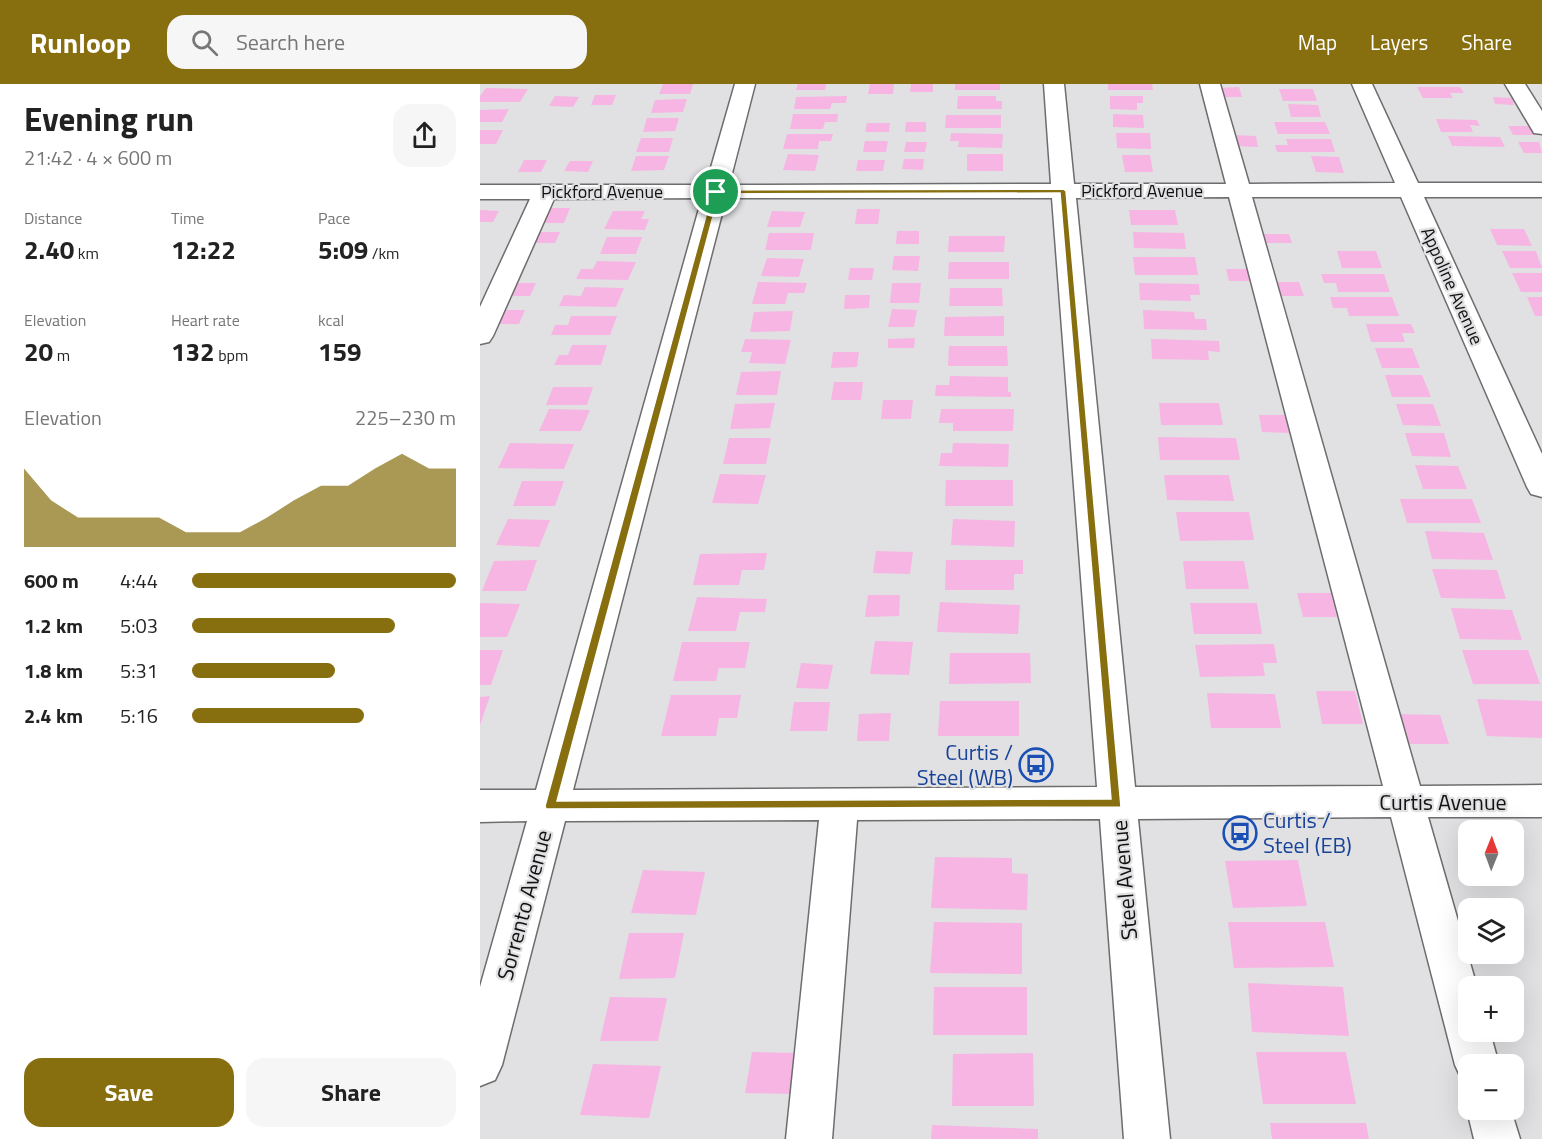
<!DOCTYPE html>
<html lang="en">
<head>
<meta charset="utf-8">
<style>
	:root { --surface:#fff; --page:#f6f6f6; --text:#222; --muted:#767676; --accent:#876e0e }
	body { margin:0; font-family:"Titillium Web",sans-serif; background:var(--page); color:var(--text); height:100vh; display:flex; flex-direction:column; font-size:22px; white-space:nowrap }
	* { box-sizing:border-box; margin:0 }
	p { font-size:20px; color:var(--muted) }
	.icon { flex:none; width:33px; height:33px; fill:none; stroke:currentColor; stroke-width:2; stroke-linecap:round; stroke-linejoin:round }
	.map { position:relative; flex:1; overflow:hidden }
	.drawer { display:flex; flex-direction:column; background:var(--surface); width:480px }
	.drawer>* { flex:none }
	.needle { width:39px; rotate:1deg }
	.buttons { position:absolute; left:978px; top:736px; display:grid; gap:12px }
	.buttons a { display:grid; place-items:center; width:66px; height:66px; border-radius:12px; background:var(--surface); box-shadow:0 6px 24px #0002; font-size:30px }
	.pin { position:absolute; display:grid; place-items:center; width:51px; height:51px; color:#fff; margin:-26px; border:3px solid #fff; border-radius:50%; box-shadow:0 2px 6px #0007 }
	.round { display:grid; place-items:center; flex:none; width:63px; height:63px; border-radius:18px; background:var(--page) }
	.headline { display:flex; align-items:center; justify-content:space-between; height:102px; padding:0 24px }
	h1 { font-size:33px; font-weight:700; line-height:45px }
	.figures { display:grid; grid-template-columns:repeat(3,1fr); gap:9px; height:102px; padding:6px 24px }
	.figures div { display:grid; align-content:center }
	.figures b { font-size:26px; font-weight:700 }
	.figures small { font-size:16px; font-weight:400 }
	.figures p { font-size:16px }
	.chart { height:168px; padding:12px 24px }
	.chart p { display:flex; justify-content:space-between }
	.chart svg { width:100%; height:108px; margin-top:6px; fill:var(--accent); opacity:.7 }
	.cta { display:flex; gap:12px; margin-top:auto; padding:12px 24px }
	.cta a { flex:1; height:69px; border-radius:18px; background:var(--accent); color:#fff; font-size:24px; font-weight:700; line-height:69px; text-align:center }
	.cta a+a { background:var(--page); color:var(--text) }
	ul { padding:0 24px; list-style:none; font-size:20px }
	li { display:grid; grid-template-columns:96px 72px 1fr; align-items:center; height:45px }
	li i { height:15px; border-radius:8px; background:var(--accent) }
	header { display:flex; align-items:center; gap:36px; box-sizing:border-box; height:84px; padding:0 30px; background:var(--accent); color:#fff }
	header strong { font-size:28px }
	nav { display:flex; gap:33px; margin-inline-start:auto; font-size:21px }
	.search { width:420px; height:54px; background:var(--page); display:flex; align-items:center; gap:15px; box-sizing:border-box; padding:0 21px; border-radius:18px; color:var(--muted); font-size:22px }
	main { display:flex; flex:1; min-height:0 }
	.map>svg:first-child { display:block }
	.building { fill:#f7b5e3 }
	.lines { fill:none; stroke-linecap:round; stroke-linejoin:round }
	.minor-casing { stroke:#6d6d6e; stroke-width:3 }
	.minor { fill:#fff; fill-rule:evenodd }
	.route { fill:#876e0e; stroke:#fff; stroke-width:1.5; fill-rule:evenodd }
	.labels { text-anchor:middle; stroke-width:4.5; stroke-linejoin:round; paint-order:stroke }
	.far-street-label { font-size:18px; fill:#121212; stroke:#e1e1e3 }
	.transit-label { font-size:22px; fill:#164399; stroke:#e1e1e3; text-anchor:end }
	.street-label { font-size:22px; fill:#121212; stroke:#e1e1e3 }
</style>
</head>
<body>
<header>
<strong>Runloop</strong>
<div class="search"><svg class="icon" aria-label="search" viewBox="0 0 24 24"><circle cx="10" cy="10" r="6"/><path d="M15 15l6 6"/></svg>Search here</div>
<nav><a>Map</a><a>Layers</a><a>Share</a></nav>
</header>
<main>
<section class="drawer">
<div class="headline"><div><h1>Evening run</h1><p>21:42 · 4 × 600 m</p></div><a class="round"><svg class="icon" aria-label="share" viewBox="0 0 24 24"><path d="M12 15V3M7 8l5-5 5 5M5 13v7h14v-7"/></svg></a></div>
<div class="figures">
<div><p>Distance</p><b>2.40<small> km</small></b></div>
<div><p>Time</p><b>12:22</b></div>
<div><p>Pace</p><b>5:09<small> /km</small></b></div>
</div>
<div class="figures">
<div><p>Elevation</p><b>20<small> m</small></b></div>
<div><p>Heart rate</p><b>132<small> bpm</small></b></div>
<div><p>kcal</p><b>159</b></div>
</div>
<div class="chart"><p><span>Elevation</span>225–230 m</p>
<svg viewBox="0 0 160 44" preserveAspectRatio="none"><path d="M0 44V12L10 25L20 32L30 32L40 32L50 32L60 38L70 38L80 38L90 32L100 25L110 19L120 19L130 12L140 6L150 12L160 12V44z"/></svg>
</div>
<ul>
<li><b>600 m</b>4:44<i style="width:100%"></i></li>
<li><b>1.2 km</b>5:03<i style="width:77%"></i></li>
<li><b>1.8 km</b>5:31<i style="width:54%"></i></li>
<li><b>2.4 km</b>5:16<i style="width:65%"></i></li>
</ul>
<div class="cta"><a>Save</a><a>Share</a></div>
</section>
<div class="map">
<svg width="1062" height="1055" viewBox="0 0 1062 1055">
	<rect width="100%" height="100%" fill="#e1e1e3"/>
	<g class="building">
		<path d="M183,0h30l-3,10h-31z"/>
		<path d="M318,0h28l-1,6h-29z"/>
		<path d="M390,0h24l-1,10h-25z"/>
		<path d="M431,0h22v8h-23z"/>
		<rect x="475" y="0" width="45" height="6"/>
		<path d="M628,0h44l1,6h-45z"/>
		<path d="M759,3l3,10h-21l-3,-9z"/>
		<path d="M937,3h43l4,6h-14l3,5h-30z"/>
		<path d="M6,4l42,1 -8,13h-40v-6z"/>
		<path d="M799,5h34l4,12h-34z"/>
		<path d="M115,11h21l-4,10h-21z"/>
		<path d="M75,12l24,1 -6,10 -24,-1z"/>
		<path d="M367,12l-1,7h-14l-2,6h-36l2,-12z"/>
		<path d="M478,12h38v5h6v8h-45z"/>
		<path d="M630,12h33v7h-6v7l-27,-1z"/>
		<path d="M1013,13l19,1 2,7 -19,-1z"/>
		<path d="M207,15l-4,13 -32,1 4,-13z"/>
		<path d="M808,20l30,1 3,12h-30z"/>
		<path d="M29,25l-7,13h-22v-12z"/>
		<path d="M313,30h45l-1,8h-12l-2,7h-33z"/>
		<path d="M633,30l30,1 1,13 -31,-1z"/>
		<path d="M466,31h55v13h-56z"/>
		<path d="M167,34h32l-4,13 -32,1z"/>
		<path d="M956,35l41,1 3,6 -10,-1 3,7h-32z"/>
		<path d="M426,38h20v10h-21z"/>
		<path d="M794,38h51l5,12h-52z"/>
		<path d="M387,39h23l-1,9h-24z"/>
		<path d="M1028,42h24l5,9h-24z"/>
		<path d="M0,46h23l-7,14h-16z"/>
		<path d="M471,49l52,1 -1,14 -44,-1 1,-6h-9z"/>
		<path d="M636,49h34l1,16 -34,-1z"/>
		<path d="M307,50h46l-2,7h-12l-1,8h-35z"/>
		<path d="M753,51l23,1 2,11 -24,-1z"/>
		<path d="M968,52l52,1 5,10 -53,-1z"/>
		<path d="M161,54h32l-4,14h-33z"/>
		<path d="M806,55h45l4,13h-58l-2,-7h13z"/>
		<path d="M385,57h23l-2,11h-23z"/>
		<path d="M426,58h21l-2,10h-21z"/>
		<path d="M1038,58h21l3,11h-18z"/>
		<path d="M308,70l31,1 -4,16 -32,-1z"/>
		<rect x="487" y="70" width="36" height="17"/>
		<path d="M642,71h28l3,17h-28z"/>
		<path d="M156,72h33l-5,14 -33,1z"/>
		<path d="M831,72l28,1 5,16 -28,-1z"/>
		<path d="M424,75h20l-1,11 -21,-1z"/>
		<path d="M44,76h23l-6,12h-23z"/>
		<path d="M378,76h27l-2,11h-27z"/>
		<path d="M90,77h23l-5,11 -24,-1z"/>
		<path d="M66,124h24l-6,15h-24z"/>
		<path d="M377,125h23l-2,15h-23z"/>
		<path d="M0,126l19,1 -6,11h-13z"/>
		<path d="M649,126h46l3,15h-47z"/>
		<path d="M133,127h32l-4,8h8l-4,11 -41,-1z"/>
		<path d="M292,127l33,1 -5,15h-33z"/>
		<path d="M1010,145h34l8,17 -35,-1z"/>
		<path d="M417,147h22v13h-23z"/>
		<path d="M55,148h25l-5,11h-25z"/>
		<path d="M653,148l51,1 2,16 -52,-1z"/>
		<path d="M289,149h45l-3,17h-46z"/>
		<path d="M782,150h27l3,9h-28z"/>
		<path d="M469,152h56l-1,16h-56z"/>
		<path d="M127,153h35l-6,17h-36z"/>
		<path d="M857,167h39l6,17h-40z"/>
		<path d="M1022,167h34l6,17h-32z"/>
		<path d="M414,172h26l-2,15 -26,-1z"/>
		<path d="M653,173h62l3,18h-63z"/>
		<path d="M287,174l37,1 -5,18 -38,-1z"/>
		<path d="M117,177l39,1 -8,18 -52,-1 5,-10h12z"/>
		<path d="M469,178h60v17h-61z"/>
		<path d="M370,184h24l-2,12h-24z"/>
		<path d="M746,185h24l2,12h-23z"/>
		<path d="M1032,189h30v19h-21z"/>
		<path d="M841,190h63l6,18h-52l-2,-9h-12z"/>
		<path d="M278,198l49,1 -3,10h-16l-3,11h-33z"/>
		<path d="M794,198h25l5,14h-26z"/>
		<path d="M33,199h23l-6,13h-23z"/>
		<path d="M412,199h29l-2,20h-29z"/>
		<path d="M659,199l60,1 1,11h-10l1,6 -51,-1z"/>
		<path d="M105,203l39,1 -8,19 -57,-1 5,-11 17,1z"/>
		<path d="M470,204h52l1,18h-54z"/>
		<path d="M365,211h25l-1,13 -25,1z"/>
		<path d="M850,213h62l7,19h-50l-2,-8h-14z"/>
		<path d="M1047,213h15v19h-7z"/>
		<path d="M412,225l25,1 -3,17h-26z"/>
		<path d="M22,226h23l-6,14h-24z"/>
		<path d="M663,226l51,2 1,7h11l1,11 -63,-1z"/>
		<path d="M313,227l-3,20 -40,1 4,-20z"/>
		<path d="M91,232h46l-7,19h-59l4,-10h13z"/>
		<path d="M524,232v20h-60l1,-19z"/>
		<path d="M886,240h45l4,9h-13l3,9h-34z"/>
		<path d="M435,254l-1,10h-26v-9z"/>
		<path d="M265,255l46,1 -6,24 -36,-1 3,-11h-11z"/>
		<path d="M671,255l68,2 1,11 -12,-1 1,9 -57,-1z"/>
		<path d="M92,261h35l-6,20h-47l5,-10h9z"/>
		<path d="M469,262h58l1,20h-60z"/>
		<path d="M895,264h37l8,20h-38z"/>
		<path d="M353,268h26l-2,15 -26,1z"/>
		<path d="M301,287l-4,24h-41l5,-23z"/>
		<path d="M905,291h37l9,22h-39z"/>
		<path d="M470,292l58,1v15h3v5l-76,-1 1,-11h13z"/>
		<path d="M354,298h29l-2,18h-30z"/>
		<path d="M73,303h40l-6,18h-41z"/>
		<path d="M403,316h30l-2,19h-30z"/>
		<path d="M295,319l-5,25 -40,1 5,-25z"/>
		<path d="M679,319h60l4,22h-62z"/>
		<path d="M916,320h37l8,22 -38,-1z"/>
		<path d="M69,325l41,1 -9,21h-42z"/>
		<path d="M461,325h73l-1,22h-60v-8h-14z"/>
		<path d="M779,331h27l3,18 -27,-1z"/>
		<path d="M925,349h39l7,24 -39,-1z"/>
		<path d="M678,353l78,1 4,22h-80z"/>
		<path d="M249,354h42l-5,26h-43z"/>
		<path d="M30,359l64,1 -10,25 -66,-1z"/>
		<path d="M473,359l56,1 -1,23 -69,-1 2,-13h11z"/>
		<path d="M935,381l43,1 9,23h-44z"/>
		<path d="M240,390l46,1 -8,29 -46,-1z"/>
		<path d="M684,391h65l5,26 -67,-1z"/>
		<path d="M466,396h67v26h-68z"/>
		<path d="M42,397h42l-9,25h-42z"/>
		<path d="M920,415h72l9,24h-74z"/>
		<path d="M696,428h73l5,28 -74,1z"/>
		<path d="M28,435l42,1 -11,27 -43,-2z"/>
		<path d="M473,435l62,2 -1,26 -63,-2z"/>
		<path d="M945,447l59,2 9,27 -61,-1z"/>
		<path d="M396,467l37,1 -3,22 -37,-1z"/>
		<path d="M287,469l-3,17h-22l-3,15h-46l7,-31z"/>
		<path d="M57,476l-11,31h-44l12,-30z"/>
		<path d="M466,476h77v14h-9v16h-69z"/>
		<path d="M703,477h61l5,28h-63z"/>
		<path d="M952,485l65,1 9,29 -65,-1z"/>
		<path d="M817,509h34l6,24h-34z"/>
		<path d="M388,511h32l-1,21 -34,1z"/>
		<path d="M217,513l70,2 -2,13h-25l-4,19h-48z"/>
		<path d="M460,518l80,3 -2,29 -81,-2z"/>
		<path d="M0,519l40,1 -13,33h-27z"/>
		<path d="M710,519h67l5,31h-68z"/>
		<path d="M971,524l61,2 10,30 -62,-1z"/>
		<path d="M395,557l38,1 -4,33 -39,-1z"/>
		<path d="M202,558h68l-5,26h-26l-3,13h-43z"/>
		<path d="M794,560l3,19h-14l2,13 -65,1 -5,-32z"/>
		<path d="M0,566h23l-12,35h-11z"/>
		<path d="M982,566h66l12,34h-67z"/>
		<path d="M470,569h80l1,30 -82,1z"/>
		<path d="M321,579l32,2 -5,24 -32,-1z"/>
		<path d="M836,607h39l8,33h-41z"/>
		<path d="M727,609l68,1 6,34h-70z"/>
		<path d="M191,611h70l-4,23h-18l-3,18h-55z"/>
		<path d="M10,612l-10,29v-28z"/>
		<path d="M997,615l65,2v37l-55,-2z"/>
		<path d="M460,617h79v35h-81z"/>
		<path d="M314,618h36l-3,29h-37z"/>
		<path d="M411,629l-2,28h-32l2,-27z"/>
		<path d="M912,630l48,1 9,29h-50z"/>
		<path d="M455,773l77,1v15l16,1 -1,36 -96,-2z"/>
		<path d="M818,776l9,46 -74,2 -8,-47z"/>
		<path d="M163,786l62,2 -9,43 -65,-2z"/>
		<path d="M454,838l88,1v51l-92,-1z"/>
		<path d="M748,838h97l9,45 -100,1z"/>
		<path d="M149,849h55l-9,45 -56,1z"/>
		<path d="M768,899l95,4 6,49 -97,-4z"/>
		<path d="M454,903h93v48h-94z"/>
		<path d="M130,913l57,1 -9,43h-58z"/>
		<path d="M272,968l45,1 -6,41 -46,-1z"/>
		<path d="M776,968h90l10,52h-93z"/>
		<path d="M553,969l1,53h-82l1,-52z"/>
		<path d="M113,980l68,2 -12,52 -69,-3z"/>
		<path d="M790,1039h96l3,16h-97z"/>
		<path d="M452,1041l106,4v10h-107z"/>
	</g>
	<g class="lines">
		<g class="minor-casing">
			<g id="minor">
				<path d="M255,0h20l-26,101 322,-1 -7,-100h20l10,100h152l-26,-100h20l29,100 146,-1 -43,-99h20l46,99h124v14h-118l118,257v43l-11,-3 -4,-7 -126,-290h-149l168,589 122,-1v32h-114l49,170h-9v45h22l9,33h-31v18l-6,-3 -7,-15 -64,-248 -253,2 32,320h-46l-24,-320 -243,1 -25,319h-46l33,-319 -254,1 -63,244 -7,15 -15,6v-99l47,-166 -47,1v-32h56l166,-592 -148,1 -61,137 -4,6 -9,2v-37l50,-108h-50v-14h226zM749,113l154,589 -248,1 -59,-589zM246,114h326l45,589 -524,3z"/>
				<path d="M1025,0h20l17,27v23l-8,-1z"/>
				<path d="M988,1021v5h43l9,29h-46l-7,-29z"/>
			</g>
		</g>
		<use href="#minor" class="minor"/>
	</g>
	<path class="route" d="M583,105l3,2 55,616 -575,2 -1,-3 168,-616zM580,109l51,606 -554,2 162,-607z"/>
	<defs>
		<g id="bus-ring" transform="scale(1.725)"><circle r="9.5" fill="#e1e1e3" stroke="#1a4fb4" stroke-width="1.5"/><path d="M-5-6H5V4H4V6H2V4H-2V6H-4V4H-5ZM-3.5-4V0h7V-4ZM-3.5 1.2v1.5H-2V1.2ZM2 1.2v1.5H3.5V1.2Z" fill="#1a4fb4"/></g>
	</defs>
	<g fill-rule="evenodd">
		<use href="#bus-ring" x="556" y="681"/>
		<use href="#bus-ring" x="760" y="749"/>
	</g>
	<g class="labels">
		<g class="far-street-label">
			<text x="662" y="113">Pickford Avenue</text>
			<text x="122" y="114">Pickford Avenue</text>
			<text transform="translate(972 202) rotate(66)" y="6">Appoline Avenue</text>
		</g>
		<g class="transit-label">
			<text x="533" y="676">Curtis /<tspan x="533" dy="25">Steel (WB)</tspan></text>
			<text x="783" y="744" text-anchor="start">Curtis /<tspan x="783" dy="25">Steel (EB)</tspan></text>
		</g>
		<g class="street-label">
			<text x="963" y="726">Curtis Avenue</text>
			<text transform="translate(644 796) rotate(-95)" y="8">Steel Avenue</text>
			<text transform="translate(44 821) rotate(-75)" y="8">Sorrento Avenue</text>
		</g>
	</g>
</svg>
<div class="buttons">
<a><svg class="needle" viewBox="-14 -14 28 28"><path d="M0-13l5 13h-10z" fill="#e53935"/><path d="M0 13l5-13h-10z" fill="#767676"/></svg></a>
<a><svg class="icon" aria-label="layers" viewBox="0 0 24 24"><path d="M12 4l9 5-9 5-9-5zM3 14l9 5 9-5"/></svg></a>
<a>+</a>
<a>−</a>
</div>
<div class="pin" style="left:236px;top:108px;background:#1e9e55"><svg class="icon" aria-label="arrive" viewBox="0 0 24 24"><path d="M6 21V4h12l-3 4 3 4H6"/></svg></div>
</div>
</main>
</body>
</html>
